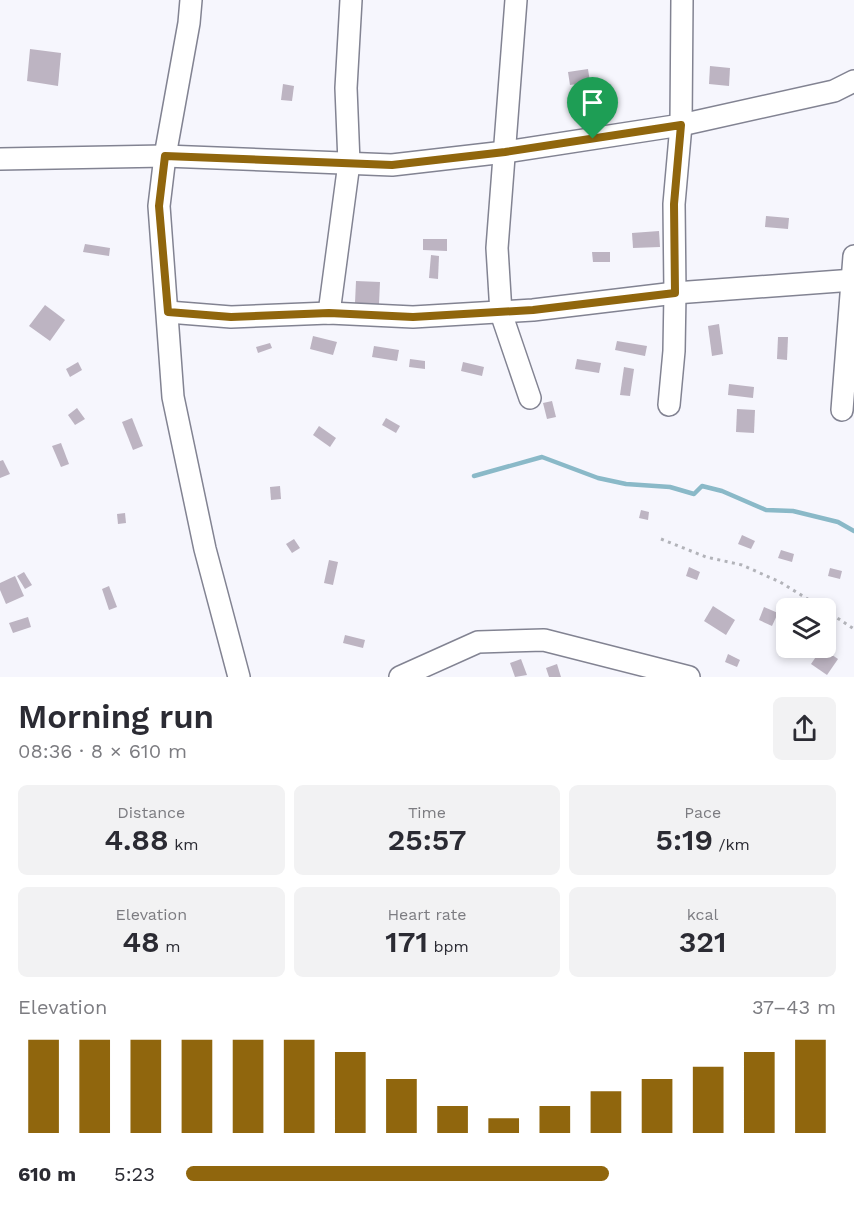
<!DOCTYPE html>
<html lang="en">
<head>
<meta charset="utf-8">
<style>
	:root { --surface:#fff; --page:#f2f2f3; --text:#2b2b33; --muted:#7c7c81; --accent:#90660d }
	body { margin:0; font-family:"Work Sans",sans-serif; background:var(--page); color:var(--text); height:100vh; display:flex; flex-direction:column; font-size:22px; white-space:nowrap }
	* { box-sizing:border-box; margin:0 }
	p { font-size:20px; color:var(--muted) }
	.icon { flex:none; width:33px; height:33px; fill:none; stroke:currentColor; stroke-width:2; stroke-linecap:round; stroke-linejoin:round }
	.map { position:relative; height:677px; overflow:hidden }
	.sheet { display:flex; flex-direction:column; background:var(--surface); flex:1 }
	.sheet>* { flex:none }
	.buttons { position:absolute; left:776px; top:598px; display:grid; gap:12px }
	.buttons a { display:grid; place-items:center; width:60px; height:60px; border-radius:9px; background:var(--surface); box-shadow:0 3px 9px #0003; font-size:30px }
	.pin { position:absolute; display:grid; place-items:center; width:51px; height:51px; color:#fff; margin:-62px -26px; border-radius:50% 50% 50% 0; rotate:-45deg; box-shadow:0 0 6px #0007 }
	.pin .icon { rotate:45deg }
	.round { display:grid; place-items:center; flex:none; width:63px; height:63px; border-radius:9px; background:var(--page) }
	.head { display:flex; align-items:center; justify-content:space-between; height:102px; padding:0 18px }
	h1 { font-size:33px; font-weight:600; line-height:45px }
	.figures { display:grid; grid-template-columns:repeat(3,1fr); gap:9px; height:102px; padding:6px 18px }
	.figures div { display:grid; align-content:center; border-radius:9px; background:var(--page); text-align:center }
	.figures b { font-size:30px; font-weight:600 }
	.figures small { font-size:16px; font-weight:400 }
	.figures p { font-size:16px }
	.chart { height:168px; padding:12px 18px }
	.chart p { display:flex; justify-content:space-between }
	.chart svg { width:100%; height:108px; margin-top:6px; stroke:var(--accent); stroke-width:6 }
	ul { padding:0 18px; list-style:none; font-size:20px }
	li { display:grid; grid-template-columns:96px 72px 1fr; align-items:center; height:45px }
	li i { height:15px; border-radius:8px; background:var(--accent) }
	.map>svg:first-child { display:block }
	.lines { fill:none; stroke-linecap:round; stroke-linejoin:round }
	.stream { stroke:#8ab9c8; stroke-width:4.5 }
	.building { fill:#bdb4c2 }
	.minor-casing { stroke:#828392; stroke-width:24 }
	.path { stroke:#b2b3b9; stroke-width:3; stroke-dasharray:3 4.5; stroke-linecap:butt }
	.minor { stroke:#fff; stroke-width:21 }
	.route-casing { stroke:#fff; stroke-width:12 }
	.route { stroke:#90660d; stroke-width:8 }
</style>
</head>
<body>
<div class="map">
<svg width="854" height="677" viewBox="0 0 854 677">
	<rect width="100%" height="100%" fill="#f6f6fd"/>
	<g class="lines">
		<path class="stream" d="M474,476l68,-19 56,21 28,6 44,3 24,7 8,-8 20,5 44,19 27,1 45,11 16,9"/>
	</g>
	<g class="building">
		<path d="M30,49l31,4 -3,33 -31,-5z"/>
		<path d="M710,66l20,2 -1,18 -20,-2z"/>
		<path d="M588,69l2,13 -20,3 -2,-13z"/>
		<path d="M283,84l11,2 -2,15 -11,-1z"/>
		<path d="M766,216l23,2 -1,11 -23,-2z"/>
		<path d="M659,231l1,16 -27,1 -1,-15z"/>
		<path d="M423,239h24v12l-24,-1z"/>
		<path d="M85,244l25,4 -1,8 -26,-4z"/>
		<path d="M592,252h18v10h-17z"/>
		<path d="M431,255l8,1 -1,23 -9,-1z"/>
		<path d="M356,281l24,1 -1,22 -24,-1z"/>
		<path d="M45,305l20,15 -15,21 -21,-15z"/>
		<path d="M719,324l4,30 -11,2 -4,-30z"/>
		<path d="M313,336l24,6 -4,13 -23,-6z"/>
		<path d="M778,337h10l-1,23 -10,-1z"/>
		<path d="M617,341l30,5 -2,10 -30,-6z"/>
		<path d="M270,343l2,5 -14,5 -2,-6z"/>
		<path d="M374,346l25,4 -2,11 -25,-4z"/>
		<path d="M410,359l15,2v8l-16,-2z"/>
		<path d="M577,359l24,4 -2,10 -24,-4z"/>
		<path d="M78,362l4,8 -12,7 -4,-8z"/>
		<path d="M463,362l21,5 -2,9 -21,-5z"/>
		<path d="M624,367l10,2 -4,27 -10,-1z"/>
		<path d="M729,384l25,3 -1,11 -25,-3z"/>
		<path d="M552,401l4,16 -9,2 -4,-16z"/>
		<path d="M77,408l8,11 -10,6 -7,-10z"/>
		<path d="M737,409l18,1 -1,23 -18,-1z"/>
		<path d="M132,418l11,28 -10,4 -11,-28z"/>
		<path d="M386,418l14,8 -4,7 -14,-8z"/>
		<path d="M319,426l17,12 -6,9 -17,-12z"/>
		<path d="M61,443l8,21 -8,3 -9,-21z"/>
		<path d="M3,460l7,14 -10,4v-17z"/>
		<path d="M280,486l1,13 -10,1 -1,-13z"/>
		<path d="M641,510l8,2 -1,8 -9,-2z"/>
		<path d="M125,513l1,10 -8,1 -1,-10z"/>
		<path d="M742,535l13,6 -4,8 -13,-5z"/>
		<path d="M294,539l6,9 -8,5 -6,-9z"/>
		<path d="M781,550l13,4 -2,8 -14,-4z"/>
		<path d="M329,560l9,2 -5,23 -9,-2z"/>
		<path d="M689,567l11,5 -3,8 -11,-4z"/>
		<path d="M830,568l12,3 -2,8 -12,-3z"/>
		<path d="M24,572l8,13 -7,4 -8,-13z"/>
		<path d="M15,576l9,20 -18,8 -6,-14v-7z"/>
		<path d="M109,586l8,21 -8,3 -7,-21z"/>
		<path d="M713,606l22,14 -9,15 -22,-14z"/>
		<path d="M764,607l14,6 -6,13 -13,-6z"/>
		<path d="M28,617l3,10 -18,6 -4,-10z"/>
		<path d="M345,635l20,5 -2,8 -20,-5z"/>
		<path d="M822,648l16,11 -11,16 -16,-11z"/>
		<path d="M728,654l12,6 -3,7 -12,-5z"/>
		<path d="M521,659l6,16 -12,2 -5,-14z"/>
		<path d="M557,664l4,13h-12l-3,-9z"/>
	</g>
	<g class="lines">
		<g class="minor-casing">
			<g id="minor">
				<path d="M191,0l-2,23 -24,133 -6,50 14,191 32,152 34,128"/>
				<path d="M516,0l-19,248 4,65 29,85"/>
				<path d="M0,159l165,-3 227,9 113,-13 176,-27 153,-34 20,-10"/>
				<path d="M168,312l63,5 98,-4 84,4 120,-7 142,-17 179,-13"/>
				<path d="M329,313l20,-150 -3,-75 5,-88"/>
				<path d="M669,405l5,-54 1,-58 -1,-89 7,-79 1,-125"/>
				<path d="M842,410l12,-154"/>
				<path d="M400,677l78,-35 66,-2 145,37"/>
			</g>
		</g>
		<g class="path">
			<path d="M661,539l45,18 36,8 38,17 44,27"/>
			<path d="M825,610l29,19"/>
		</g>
		<use href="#minor" class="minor"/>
	</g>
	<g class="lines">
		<g class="route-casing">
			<path id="route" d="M681,125l-7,79 1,89 -142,17 -120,7 -84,-4 -98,4 -63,-5 -9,-106 6,-50 227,9 113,-13z"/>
		</g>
		<use href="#route" class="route"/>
	</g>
</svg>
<div class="buttons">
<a><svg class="icon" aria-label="layers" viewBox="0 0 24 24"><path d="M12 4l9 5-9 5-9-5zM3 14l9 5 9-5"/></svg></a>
</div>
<div class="pin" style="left:593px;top:139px;background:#1e9e55"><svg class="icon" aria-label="arrive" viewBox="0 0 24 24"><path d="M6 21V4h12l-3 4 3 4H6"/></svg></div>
</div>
<section class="sheet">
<div class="head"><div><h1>Morning run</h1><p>08:36 · 8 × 610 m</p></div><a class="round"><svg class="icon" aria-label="share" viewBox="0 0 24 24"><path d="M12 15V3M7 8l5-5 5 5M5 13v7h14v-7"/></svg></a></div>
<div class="figures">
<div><p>Distance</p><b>4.88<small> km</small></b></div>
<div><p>Time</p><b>25:57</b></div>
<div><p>Pace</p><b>5:19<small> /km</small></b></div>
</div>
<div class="figures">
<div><p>Elevation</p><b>48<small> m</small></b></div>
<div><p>Heart rate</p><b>171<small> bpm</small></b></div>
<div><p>kcal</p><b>321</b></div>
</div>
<div class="chart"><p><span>Elevation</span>37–43 m</p>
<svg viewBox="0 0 160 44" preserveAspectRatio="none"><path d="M5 44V6M15 44V6M25 44V6M35 44V6M45 44V6M55 44V6M65 44V11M75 44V22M85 44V33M95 44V38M105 44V33M115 44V27M125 44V22M135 44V17M145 44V11M155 44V6"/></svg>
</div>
<ul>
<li><b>610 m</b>5:23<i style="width:65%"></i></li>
</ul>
</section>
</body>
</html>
